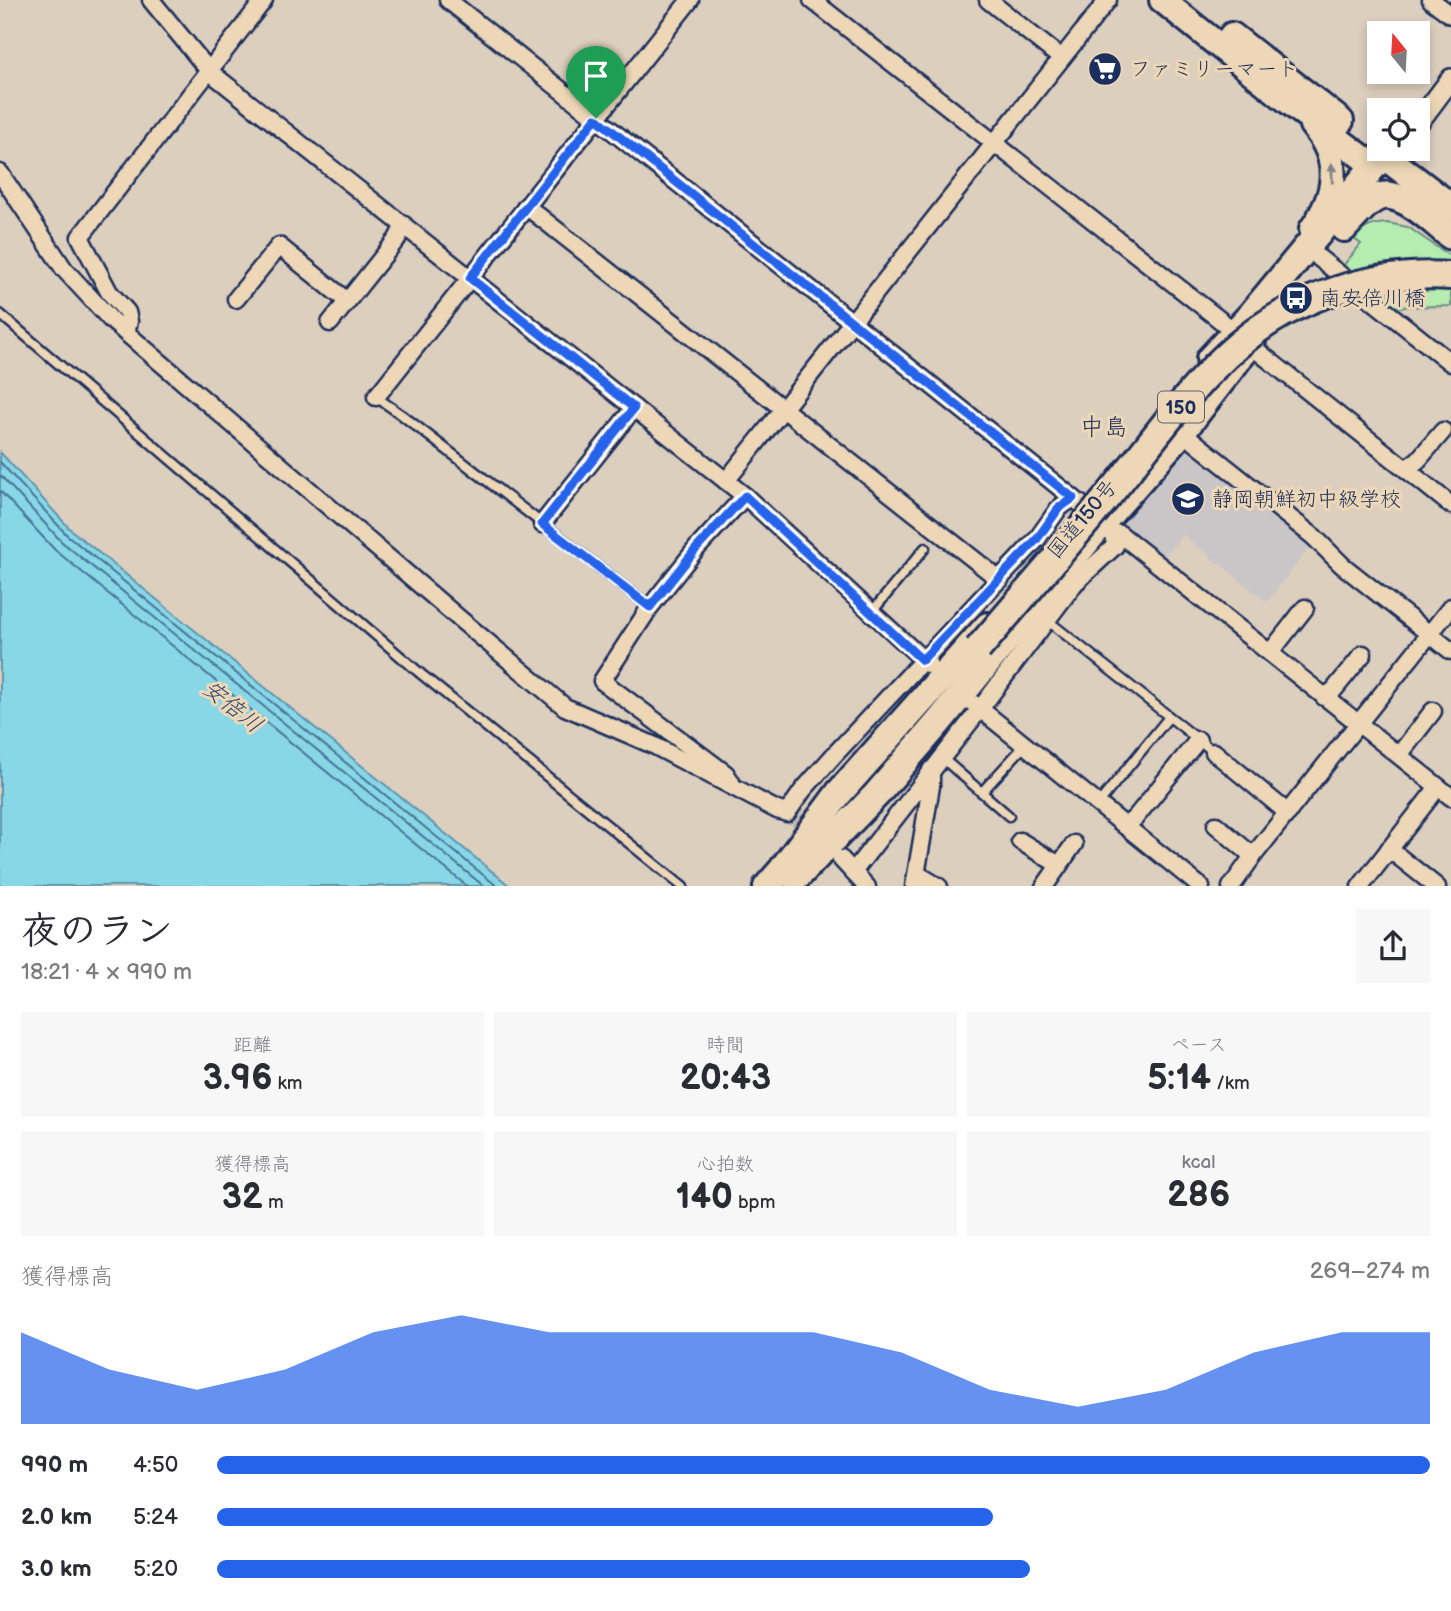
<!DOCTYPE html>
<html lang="ja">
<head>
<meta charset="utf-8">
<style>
	:root { --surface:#fff; --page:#f7f7f7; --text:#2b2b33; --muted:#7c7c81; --accent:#2563eb }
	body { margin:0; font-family:"Balsamiq Sans","Klee One",sans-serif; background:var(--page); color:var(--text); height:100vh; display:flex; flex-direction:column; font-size:26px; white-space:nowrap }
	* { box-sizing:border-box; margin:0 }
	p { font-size:23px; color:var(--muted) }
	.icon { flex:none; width:38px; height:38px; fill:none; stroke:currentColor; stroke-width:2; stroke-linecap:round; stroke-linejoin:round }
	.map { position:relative; height:886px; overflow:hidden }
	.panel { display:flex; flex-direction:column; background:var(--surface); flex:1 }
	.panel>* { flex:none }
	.needle { width:46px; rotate:342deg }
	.buttons { position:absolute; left:1367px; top:21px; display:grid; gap:14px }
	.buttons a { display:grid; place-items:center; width:63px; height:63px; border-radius:0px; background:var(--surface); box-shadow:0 4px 10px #0003; font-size:35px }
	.pin { position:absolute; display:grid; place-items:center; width:60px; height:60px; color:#fff; margin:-72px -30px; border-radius:50% 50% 50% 0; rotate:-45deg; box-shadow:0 0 7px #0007 }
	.pin .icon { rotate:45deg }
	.round { display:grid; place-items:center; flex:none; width:74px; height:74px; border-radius:0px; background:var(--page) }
	.headline { display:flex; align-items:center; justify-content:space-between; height:119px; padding:0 21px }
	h1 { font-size:38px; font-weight:700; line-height:52px }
	.metrics { display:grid; grid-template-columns:repeat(3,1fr); gap:10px; height:119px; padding:7px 21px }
	.metrics div { display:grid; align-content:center; border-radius:0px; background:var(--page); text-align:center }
	.metrics b { font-size:35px; font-weight:700 }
	.metrics small { font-size:19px; font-weight:400 }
	.metrics p { font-size:19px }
	.chart { height:196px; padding:14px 21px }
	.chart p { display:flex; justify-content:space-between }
	.chart svg { width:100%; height:126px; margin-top:7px; fill:var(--accent); opacity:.7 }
	ul { padding:0 21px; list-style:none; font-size:23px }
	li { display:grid; grid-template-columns:112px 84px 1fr; align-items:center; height:52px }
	li i { height:18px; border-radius:9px; background:var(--accent) }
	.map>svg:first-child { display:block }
	.built { fill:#cac6c8 }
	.green { fill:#b5ecaf; stroke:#688e86; stroke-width:2 }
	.water { fill:#88d7e7; stroke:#5c94b0; stroke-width:2 }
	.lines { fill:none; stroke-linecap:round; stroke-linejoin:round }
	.shore { stroke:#477295; stroke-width:2 }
	.minor-tunnel { stroke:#b6afab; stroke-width:16; stroke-dasharray:16 8; stroke-linecap:butt }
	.service-casing { stroke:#1b2f5e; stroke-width:13 }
	.minor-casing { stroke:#1b2f5e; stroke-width:21 }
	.tertiary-casing { stroke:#1b2f5e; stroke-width:24 }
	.primary-casing { stroke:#1b2f5e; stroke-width:30 }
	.trunk-casing { stroke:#1b2f5e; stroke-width:32 }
	.service { stroke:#edd7b6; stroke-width:8 }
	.minor { stroke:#edd7b6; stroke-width:16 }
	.tertiary { stroke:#edd7b6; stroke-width:19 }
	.primary { stroke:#edd7b6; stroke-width:24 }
	.trunk { stroke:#edd7b6; stroke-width:26 }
	.trunk-bridge-casing { stroke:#1b2f5e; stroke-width:32; stroke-linecap:butt }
	.trunk-bridge { stroke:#edd7b6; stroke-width:26 }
	.oneway { fill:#84838a }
	.route-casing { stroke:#fff; stroke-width:14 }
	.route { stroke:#2563eb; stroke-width:9 }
	.labels { text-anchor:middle; stroke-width:6; stroke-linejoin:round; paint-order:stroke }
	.shield { fill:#edd7b6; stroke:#5a6178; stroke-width:2 }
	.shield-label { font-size:19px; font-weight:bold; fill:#1b2f5e }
	.poi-label { font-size:21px; fill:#1b2f5e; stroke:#edd7b6; text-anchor:start }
	.street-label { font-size:21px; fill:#1b2f5e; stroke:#edd7b6 }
	.water-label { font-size:23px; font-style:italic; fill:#2b4873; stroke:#edd7b6 }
	.quarter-label { font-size:24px; fill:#1b2f5e; stroke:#edd7b6 }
</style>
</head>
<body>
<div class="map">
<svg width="1451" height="887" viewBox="0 0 1451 887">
	<rect width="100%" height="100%" fill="#ddcfbe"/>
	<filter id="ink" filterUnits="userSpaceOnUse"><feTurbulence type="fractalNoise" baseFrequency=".0143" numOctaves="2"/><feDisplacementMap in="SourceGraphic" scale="14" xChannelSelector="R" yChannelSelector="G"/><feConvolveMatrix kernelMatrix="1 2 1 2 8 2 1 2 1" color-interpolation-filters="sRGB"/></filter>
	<g filter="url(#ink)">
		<path class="built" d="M1188,444l124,100 -45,58 -84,-67 -23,26 -42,-34z"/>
		<path class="green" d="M1387,223l21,4 43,30v49l-61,1 -56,-47 9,6 18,-22 -8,-6c10,-11 20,-14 34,-15z"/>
		<path class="water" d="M0,452l71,78 439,356h-510z"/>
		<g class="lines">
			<g class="shore">
				<path d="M0,462l67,73 431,352"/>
				<path d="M0,475l62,67 423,345"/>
				<path d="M0,491l55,59 413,337"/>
			</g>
			<path class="minor-tunnel" d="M797,819l19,17"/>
			<g class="service-casing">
				<g id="service">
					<path d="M0,314l421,360 262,213"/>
					<path d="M376,397l26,18 248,192"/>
					<path d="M871,613l54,-65"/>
					<path d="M1047,620l167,132"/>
					<path d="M941,757l68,59"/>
					<path d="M982,792l42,-46"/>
					<path d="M1098,804l71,-87"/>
				</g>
			</g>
			<g class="minor-casing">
				<g id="minor">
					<path d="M151,0l59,72 535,424 184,169"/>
					<path d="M448,0l625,498"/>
					<path d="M812,0l422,331"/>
					<path d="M988,0l73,58"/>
					<path d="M1431,0l20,15"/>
					<path d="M0,173l64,96 47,51 350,300 104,87 88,38 124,65 10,3 16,-23 32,-36 202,-215 22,-31 14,-10 18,14"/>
					<path d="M526,206l474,374"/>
					<path d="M1319,258l132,105"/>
					<path d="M236,299l43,-53 68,55"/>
					<path d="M330,323l67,-84 7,-14"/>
					<path d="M126,333l3,-12 -2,-9 -18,-20 -29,-55 184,-237"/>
					<path d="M1250,345l201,160"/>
					<path d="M376,397l314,-397"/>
					<path d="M1182,432l132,105 28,28 109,86"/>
					<path d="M1406,469l12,-9 25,-29"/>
					<path d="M726,481l382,-481"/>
					<path d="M542,524l92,-116"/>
					<path d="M1113,533l7,1 331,263"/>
					<path d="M1270,653l35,-45"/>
					<path d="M1324,697l9,-6 30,-37"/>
					<path d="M974,704l227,183"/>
					<path d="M1214,752l74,61"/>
					<path d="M1399,755l34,-44"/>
					<path d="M731,782l-5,-8 -124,-93 48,-74 46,-58 49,-53"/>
					<path d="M1216,825l37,31"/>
					<path d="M1125,826l10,-8 63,-78"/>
					<path d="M1020,841l39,24"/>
					<path d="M1389,849l48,38"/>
					<path d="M841,859l26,28"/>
					<path d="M853,872l127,-163 95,-126 40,-37 -2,-13 -12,-9"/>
					<path d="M917,874l22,13"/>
					<path d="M914,887l17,-101v-16"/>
					<path d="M1044,887l30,-43"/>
					<path d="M1231,887l22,-31 198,-249"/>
					<path d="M1360,887l78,-100"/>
				</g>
			</g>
			<g class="tertiary-casing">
				<path id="tertiary" d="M1418,123l33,-44"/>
			</g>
			<g class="primary-casing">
				<g id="primary">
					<path d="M1162,0l137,110 75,56"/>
					<path d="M1232,35l109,86"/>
					<path d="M1312,125c30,35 25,69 0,104"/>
				</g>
			</g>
			<g class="trunk-casing">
				<g id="trunk">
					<path d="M1344,228c10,-10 20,-24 32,-30 24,-12 58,25 75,38"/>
					<path d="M1210,359l41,-44 132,-160 68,52"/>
					<path d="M784,867l55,-74 149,-167"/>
					<path d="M796,878l80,-83 62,-72 163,-199 81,-92 70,-91"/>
					<path d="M767,887l29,-33"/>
				</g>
			</g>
			<use href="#service" class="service"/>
			<use href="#minor" class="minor"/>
			<use href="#tertiary" class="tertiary"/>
			<use href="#primary" class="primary"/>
			<use href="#trunk" class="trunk"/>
			<g class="trunk-bridge-casing">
				<path id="trunk-bridge" d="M978,649c45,-53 91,-105 135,-159 40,-49 77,-104 125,-145 58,-50 137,-74 213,-69"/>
			</g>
			<use href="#trunk-bridge" class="trunk-bridge"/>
		</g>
		<defs><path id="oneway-solid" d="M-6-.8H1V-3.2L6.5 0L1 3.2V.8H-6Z" transform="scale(1.75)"/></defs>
		<use class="oneway" href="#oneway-solid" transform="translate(1332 173) rotate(-92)"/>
	</g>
	<g class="lines" filter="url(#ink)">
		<g class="route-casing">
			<path id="route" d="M596,118l477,380 -14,10 -22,31 -115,121 -177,-164 -49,53 -46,58 -108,-83 92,-116 -164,-130z"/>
		</g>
		<use href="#route" class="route"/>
	</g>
	<defs>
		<g id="supermarket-disc" transform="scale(1.75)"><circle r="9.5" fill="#1b2f5e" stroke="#edd7b6"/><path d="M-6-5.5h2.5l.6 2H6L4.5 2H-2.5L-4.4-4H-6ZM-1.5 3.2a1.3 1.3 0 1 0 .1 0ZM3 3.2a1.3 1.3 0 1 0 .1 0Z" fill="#fff"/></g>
		<g id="bus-disc" transform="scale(1.75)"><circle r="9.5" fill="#1b2f5e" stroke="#edd7b6"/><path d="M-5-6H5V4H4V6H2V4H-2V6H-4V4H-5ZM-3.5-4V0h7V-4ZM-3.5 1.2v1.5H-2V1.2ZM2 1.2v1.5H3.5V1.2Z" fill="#fff"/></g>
		<g id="school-disc" transform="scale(1.75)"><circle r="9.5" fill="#1b2f5e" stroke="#edd7b6"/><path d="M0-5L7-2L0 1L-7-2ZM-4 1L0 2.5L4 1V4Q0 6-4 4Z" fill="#fff"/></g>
	</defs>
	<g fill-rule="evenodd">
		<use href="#supermarket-disc" x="1105" y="69"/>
		<use href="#bus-disc" x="1296" y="298"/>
		<use href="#school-disc" x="1188" y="499"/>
	</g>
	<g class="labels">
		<rect class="shield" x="1158" y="391.5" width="46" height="31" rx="5"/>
		<g class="shield-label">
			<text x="1181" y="414">150</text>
		</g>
		<g class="poi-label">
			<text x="1130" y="76">ファミリーマート</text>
			<text x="1320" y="305">南安倍川橋</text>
			<text x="1212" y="506">静岡朝鮮初中級学校</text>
		</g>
		<g class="street-label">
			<text transform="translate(1082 519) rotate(-50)" y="7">国道150号</text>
		</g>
		<g class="water-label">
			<text transform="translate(233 706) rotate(39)" y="8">安倍川</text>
		</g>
		<g class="quarter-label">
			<text x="1104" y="435">中島</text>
		</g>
	</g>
</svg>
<div class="buttons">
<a><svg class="needle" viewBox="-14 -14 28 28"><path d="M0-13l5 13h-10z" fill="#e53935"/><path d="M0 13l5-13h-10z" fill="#7c7c81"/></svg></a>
<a><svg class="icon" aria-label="locate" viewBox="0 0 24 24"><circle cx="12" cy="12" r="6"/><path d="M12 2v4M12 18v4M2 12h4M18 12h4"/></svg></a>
</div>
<div class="pin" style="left:596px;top:118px;background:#1e9e55"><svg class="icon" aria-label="arrive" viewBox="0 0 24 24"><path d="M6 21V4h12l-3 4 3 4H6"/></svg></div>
</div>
<section class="panel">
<div class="headline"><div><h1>夜のラン</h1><p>18:21 · 4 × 990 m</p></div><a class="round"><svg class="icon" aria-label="share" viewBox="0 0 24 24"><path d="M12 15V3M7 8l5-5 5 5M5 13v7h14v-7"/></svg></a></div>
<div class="metrics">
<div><p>距離</p><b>3.96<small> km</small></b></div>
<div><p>時間</p><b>20:43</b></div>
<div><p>ペース</p><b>5:14<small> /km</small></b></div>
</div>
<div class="metrics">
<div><p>獲得標高</p><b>32<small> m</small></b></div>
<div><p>心拍数</p><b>140<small> bpm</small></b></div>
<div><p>kcal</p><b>286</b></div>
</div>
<div class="chart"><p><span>獲得標高</span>269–274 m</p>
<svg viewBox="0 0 160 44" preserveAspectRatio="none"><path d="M0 44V12L10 25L20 32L30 25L40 12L50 6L60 12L70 12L80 12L90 12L100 19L110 32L120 38L130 32L140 19L150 12L160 12V44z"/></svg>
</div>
<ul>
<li><b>990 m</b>4:50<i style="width:100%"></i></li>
<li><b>2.0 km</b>5:24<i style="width:64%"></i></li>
<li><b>3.0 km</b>5:20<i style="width:67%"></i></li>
</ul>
</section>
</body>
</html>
